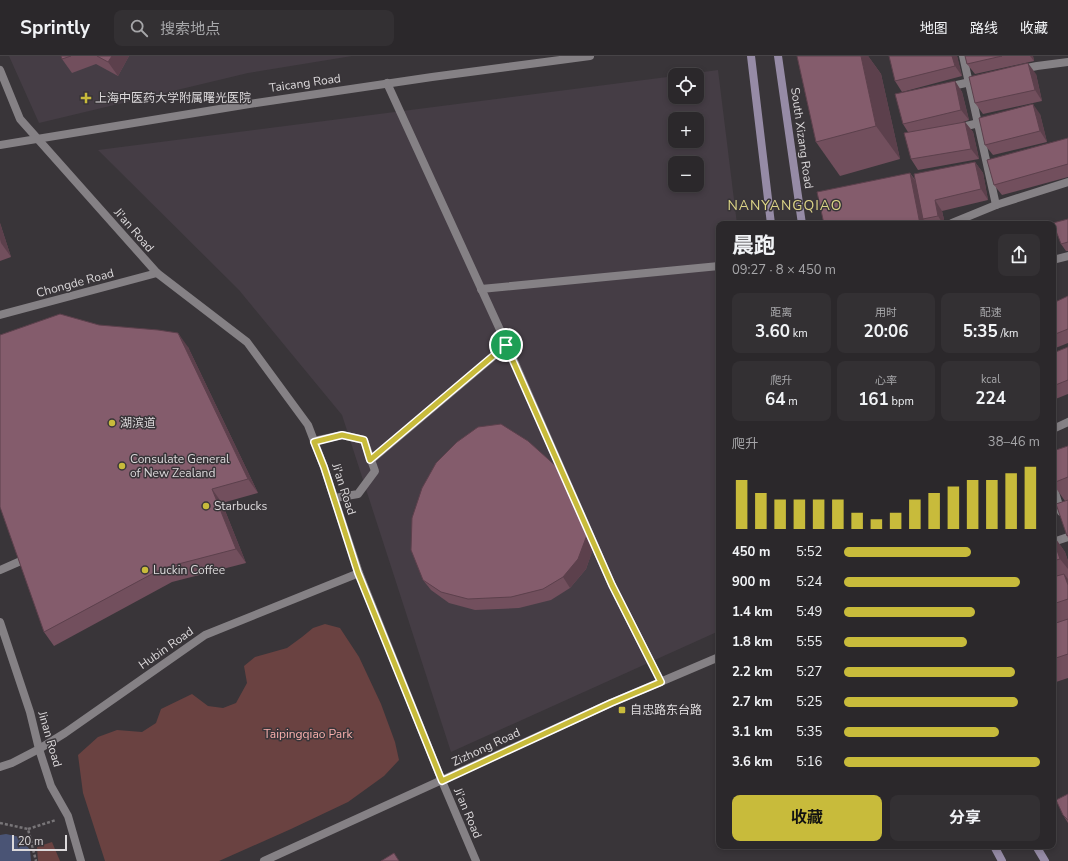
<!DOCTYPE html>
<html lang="zh">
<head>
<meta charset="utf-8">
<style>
	:root { --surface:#2b282b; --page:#333033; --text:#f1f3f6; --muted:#a6a6a9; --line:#474447; --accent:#c8bb3b }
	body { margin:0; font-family:"Nunito Sans","Noto Sans SC",sans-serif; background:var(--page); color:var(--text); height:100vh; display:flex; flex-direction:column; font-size:15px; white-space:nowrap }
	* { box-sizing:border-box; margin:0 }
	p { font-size:13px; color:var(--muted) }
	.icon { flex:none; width:22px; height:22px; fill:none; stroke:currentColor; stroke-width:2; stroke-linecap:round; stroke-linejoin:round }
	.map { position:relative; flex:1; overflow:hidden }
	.details { position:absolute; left:716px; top:165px; width:340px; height:628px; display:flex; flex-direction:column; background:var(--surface); border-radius:8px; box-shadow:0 2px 6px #0003,0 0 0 1px var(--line) }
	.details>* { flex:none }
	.buttons { position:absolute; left:668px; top:12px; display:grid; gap:8px }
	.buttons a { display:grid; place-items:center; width:36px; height:36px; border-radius:8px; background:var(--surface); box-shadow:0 2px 6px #0003,0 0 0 1px var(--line); font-size:20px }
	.scale { position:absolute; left:12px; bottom:10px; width:55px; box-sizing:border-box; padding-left:4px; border:2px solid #dcd9db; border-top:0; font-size:11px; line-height:14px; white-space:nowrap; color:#dcd9db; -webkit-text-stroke:3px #393539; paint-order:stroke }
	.pin { position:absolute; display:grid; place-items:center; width:34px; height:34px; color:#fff; margin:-17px; border:2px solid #fff; border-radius:50%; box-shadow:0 1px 4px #0007 }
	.round { display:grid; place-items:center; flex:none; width:42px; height:42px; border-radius:8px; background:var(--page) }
	.head { display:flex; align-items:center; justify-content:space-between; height:68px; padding:0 16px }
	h1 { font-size:22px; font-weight:700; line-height:30px }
	.stats { display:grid; grid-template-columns:repeat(3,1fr); gap:6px; height:68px; padding:4px 16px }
	.stats div { display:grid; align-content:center; border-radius:8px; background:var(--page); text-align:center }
	.stats b { font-size:17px; font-weight:700 }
	.stats small { font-size:11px; font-weight:400 }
	.stats p { font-size:11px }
	.chart { height:112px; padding:8px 16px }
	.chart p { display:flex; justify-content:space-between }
	.chart svg { width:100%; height:72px; margin-top:4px; stroke:var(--accent); stroke-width:6 }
	.cta { display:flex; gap:8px; margin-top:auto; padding:8px 16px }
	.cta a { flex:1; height:46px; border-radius:8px; background:var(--accent); color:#111; font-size:16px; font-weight:700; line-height:46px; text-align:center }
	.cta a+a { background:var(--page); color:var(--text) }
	ul { padding:0 16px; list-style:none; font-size:13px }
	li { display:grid; grid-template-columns:64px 48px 1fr; align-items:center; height:30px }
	li i { height:10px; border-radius:5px; background:var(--accent) }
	header { display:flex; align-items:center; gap:24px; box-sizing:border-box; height:56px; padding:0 20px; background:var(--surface); border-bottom:1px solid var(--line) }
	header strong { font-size:19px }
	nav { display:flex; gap:22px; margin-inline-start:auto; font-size:14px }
	.search { width:280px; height:36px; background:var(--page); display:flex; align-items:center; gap:10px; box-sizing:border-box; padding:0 14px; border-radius:8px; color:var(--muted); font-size:15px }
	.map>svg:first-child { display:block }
	.built { fill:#453d45; fill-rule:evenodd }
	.green { fill:#6a4241 }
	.water { fill:#4a5475 }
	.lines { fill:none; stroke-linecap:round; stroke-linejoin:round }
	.path { stroke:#787578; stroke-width:2.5; stroke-dasharray:3 2; stroke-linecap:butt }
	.lane { stroke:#858185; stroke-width:8 }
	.street { stroke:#858185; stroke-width:8 }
	.secondary { stroke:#968ba6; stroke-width:8 }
	.wall { fill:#724f5d }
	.shaded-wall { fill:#5c404c }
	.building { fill:#845c6c; stroke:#5c404c }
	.route-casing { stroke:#fff; stroke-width:8 }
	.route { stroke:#c8bb3b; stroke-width:5 }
	.poi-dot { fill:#c8bb3b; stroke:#393539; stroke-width:1.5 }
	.labels { text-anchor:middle; stroke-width:3; stroke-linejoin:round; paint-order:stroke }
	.street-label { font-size:12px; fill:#dcd9db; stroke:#393539 }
	.poi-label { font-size:12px; fill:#dcd9db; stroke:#393539; text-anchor:start }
	.park-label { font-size:12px; fill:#fab0ad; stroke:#393539 }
	.quarter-label { font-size:14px; letter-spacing:1px; fill:#ded687; stroke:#393539 }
</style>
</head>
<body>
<header>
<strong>Sprintly</strong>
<div class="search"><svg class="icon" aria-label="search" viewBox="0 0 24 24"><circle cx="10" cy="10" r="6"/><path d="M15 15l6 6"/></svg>搜索地点</div>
<nav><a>地图</a><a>路线</a><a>收藏</a></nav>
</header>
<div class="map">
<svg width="1068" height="805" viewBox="0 0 1068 805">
	<rect width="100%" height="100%" fill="#393539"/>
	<g class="built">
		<path d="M9,0h343l-104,17 -209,50z"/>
		<path d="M718,14l19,154h-18v407l-268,121 -109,-337 -103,-125 -141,-140 577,-74v21h22v-22h-15zM675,63h22v22h-22zM675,107h22v22h-22z"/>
	</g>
	<g class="green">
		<path d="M325,568l15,4 19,29 22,47 14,38 4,18 -15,16 -36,26 -57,27 -72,32h-114l-22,-68 -5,-38 20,-18 19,-7 25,2 14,-9 5,-14 31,-15 16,12 15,2 13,-5 11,-20 -3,-17 11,-9 32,-9 15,-11 11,-9z"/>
		<path d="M52,786l8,19h-22l-1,-14z"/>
	</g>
	<path class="water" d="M6,778l14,3 10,13 1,11h-31v-26z"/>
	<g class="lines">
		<g class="path">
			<path d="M0,767l28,6 8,32"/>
			<path d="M28,773l28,-9"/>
		</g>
		<g class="lane">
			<path d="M963,0l33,149"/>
			<path d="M1022,13l15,-3 31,-4"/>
			<path d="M948,31l31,-7"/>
			<path d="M958,72l25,-6"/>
			<path d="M952,167l44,-18 72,-23"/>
			<path d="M1053,204l15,-4"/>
			<path d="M314,385l28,-6 22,5 11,31 -17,23 -23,4"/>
			<path d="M1053,430l8,26"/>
			<path d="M1053,486l15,-5"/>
		</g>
		<g class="street">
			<path d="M0,14l20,49 137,154 90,69 61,83 16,42 35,106 83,208 34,80"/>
			<path d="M387,27l120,262 105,240 49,97"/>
			<path d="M0,89l256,-42 176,-26 158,-21"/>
			<path d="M481,233l238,-23"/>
			<path d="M0,259l157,-42"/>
			<path d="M1053,373l15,-7"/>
			<path d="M371,404l136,-115"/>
			<path d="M0,514l23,-10"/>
			<path d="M0,566l30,90 9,37 12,37 17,30 13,45"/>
			<path d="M0,711l12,-4 27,-14 26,-16 140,-98 154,-62"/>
			<path d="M264,805l347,-158 108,-46"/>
		</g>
		<g class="secondary">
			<path d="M751,0l20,168"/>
			<path d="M778,0l24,168"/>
			<path d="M994,790l8,15"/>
			<path d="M1036,790l9,15"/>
		</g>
	</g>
	<g class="wall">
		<path d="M61,0h68l-11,20 -22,-12 -24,9 -10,-14z"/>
		<path d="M797,0h71l13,18 19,85 -60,17 -24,-34z"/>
		<path d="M957,0l5,20 -60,16 -7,-11z"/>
		<path d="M965,0h68l1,5 -59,13 -8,-10z"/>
		<path d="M1036,18l6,27 -59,13 -8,-11z"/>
		<path d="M955,25l7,11 7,28 -9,3 5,-1 8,10 6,27 -61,11 -7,-11 -3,-27 -5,-8z"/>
		<path d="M1040,58l7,28 -54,13 -8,-10z"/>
		<path d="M1068,82v39l-66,18 -8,-10z"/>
		<path d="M975,106l8,11 5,27 -46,11 3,13h-18l-2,-3v3h-101l86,-51 6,8z"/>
		<path d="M1068,163v32h-2l-5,-7z"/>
		<path d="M0,167l11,34 -11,4z"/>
		<path d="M1068,240v47l-15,6v-46z"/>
		<path d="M99,269l89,22 70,146 -36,10 24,60 -74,19 -118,64 -10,-14z"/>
		<path d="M1068,291v47l-15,6v-47z"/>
		<path d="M1068,390v92l-1,-2 -2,-35 -12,-17v-33z"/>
		<path d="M558,412l7,11 29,67 -8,23 -16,19 -19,12 -32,8 -44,2 -26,-7 -18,-13 -8,-10z"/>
		<path d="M1053,463l4,12 -4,1z"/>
		<path d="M1053,479l12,17 3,9v117l-15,5z"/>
		<path d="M1068,738v29l-5,-8z"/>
	</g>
	<g class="shaded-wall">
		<path d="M112,0h17l-11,20 -10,-14z"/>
		<path d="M861,0h7l13,18 19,85 -24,-33z"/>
		<path d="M952,0h5l5,20 -7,-10z"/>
		<path d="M1030,0h3l1,5z"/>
		<path d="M1028,7l8,11 6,27 -7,-11z"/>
		<path d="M955,25l7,11 7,28 -8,-10z"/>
		<path d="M1033,48l7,10 7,28 -7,-11z"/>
		<path d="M965,66l8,10 6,27 -8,-10z"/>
		<path d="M975,106l8,11 5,27 -7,-11z"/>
		<path d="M910,117l7,11 6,35 2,2v3h-5z"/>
		<path d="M935,144l7,11 3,13h-2l-5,-8z"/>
		<path d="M0,167l11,34 -10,-14 -1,-4z"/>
		<path d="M178,277l10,14 70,146 -10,-14z"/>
		<path d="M558,412l7,11 29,67 -8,23 -16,19 -7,-11z"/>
		<path d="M212,433l10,14 24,60 -10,-14z"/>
		<path d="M1053,463l4,12 -4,-6z"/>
		<path d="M1053,479l12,17 3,9v8l-8,-10 -7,-21z"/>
		<path d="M1064,518l4,5v6z"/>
	</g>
	<g class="building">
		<path d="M61,0h10l-9,3z"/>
		<path d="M97,0h15l-4,6z"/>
		<path d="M797,0h64l15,70 -60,16z"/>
		<path d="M889,0h63l3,10 -60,15z"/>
		<path d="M965,0h37l-35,8z"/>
		<path d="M1028,7l7,27 -60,13 -6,-26z"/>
		<path d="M955,25l6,29 -58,14 -8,-30z"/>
		<path d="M1033,48l7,27 -55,14 -6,-27z"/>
		<path d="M965,66l6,27 -60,10 -7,-26z"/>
		<path d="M1068,82v26l-74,21 -7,-25z"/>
		<path d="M975,106l6,27 -46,11 3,16 -15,3 -9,-45z"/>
		<path d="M910,117l10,51h-96l-7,-32z"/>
		<path d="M1068,163v23l-7,2 -8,-21z"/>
		<path d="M1068,240v33l-15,6v-32z"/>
		<path d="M60,258l39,11 59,5 20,3 70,146 -36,10 24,60 -73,19 -119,64 -44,-125v-172z"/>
		<path d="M1068,291v33l-15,6v-33z"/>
		<path d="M501,368l27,17 30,27 29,67 -9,24 -15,18 -20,12 -32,8 -43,2 -27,-7 -18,-12 -12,-30 1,-32 10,-30 14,-25 21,-21 21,-15z"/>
		<path d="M1068,390v31l-15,6v-32z"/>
		<path d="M1068,444v35l-1,1 -11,-32z"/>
		<path d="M1053,482l7,21 -7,2z"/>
		<path d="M1064,518l4,11v14l-15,5v-27z"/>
		<path d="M1068,563v35l-15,5v-35z"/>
		<path d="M1068,738v26l-5,-5 -7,-15z"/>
		<path d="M394,797l5,8h-18z"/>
	</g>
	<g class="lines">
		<g class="route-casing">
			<path id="route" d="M506,289l106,240 49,97 -50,21 -169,78 -84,-208 -34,-106 -10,-25 28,-7 22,5 6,20z"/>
		</g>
		<use href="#route" class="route"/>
	</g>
	<g class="poi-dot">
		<path d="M84 36h4v4h4v4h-4v4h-4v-4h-4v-4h4z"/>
		<circle cx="112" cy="367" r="4"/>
		<circle cx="122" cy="410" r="4"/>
		<circle cx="206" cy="450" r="4"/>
		<circle cx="145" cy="514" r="4"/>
		<rect x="618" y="650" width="8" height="8" rx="2"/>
	</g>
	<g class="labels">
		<g class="street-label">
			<text transform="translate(305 27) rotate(-8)" y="4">Taicang Road</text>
			<text transform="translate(802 82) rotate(82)" y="4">South Xizang Road</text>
			<text transform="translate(134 174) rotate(49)" y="4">Ji'an Road</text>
			<text transform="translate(75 227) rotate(-15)" y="4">Chongde Road</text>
			<text transform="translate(344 433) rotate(72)" y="4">Ji'an Road</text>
			<text transform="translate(166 592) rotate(-35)" y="4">Hubin Road</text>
			<text transform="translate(50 683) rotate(74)" y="4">Jinan Road</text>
			<text transform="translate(486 691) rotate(-25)" y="4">Zizhong Road</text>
			<text transform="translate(468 757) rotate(67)" y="4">Ji'an Road</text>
		</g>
		<g class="poi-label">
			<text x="95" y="46">上海中医药大学附属曙光医院</text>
			<text x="120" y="371">湖滨道</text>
			<text x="130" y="407">Consulate General<tspan x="130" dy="14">of New Zealand</tspan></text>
			<text x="214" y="454">Starbucks</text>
			<text x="153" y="518">Luckin Coffee</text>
			<text x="630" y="658">自忠路东台路</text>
		</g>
		<g class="park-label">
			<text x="308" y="682">Taipingqiao Park</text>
		</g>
		<g class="quarter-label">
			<text x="785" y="154">NANYANGQIAO</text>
		</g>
	</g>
</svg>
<div class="buttons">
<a><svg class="icon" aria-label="locate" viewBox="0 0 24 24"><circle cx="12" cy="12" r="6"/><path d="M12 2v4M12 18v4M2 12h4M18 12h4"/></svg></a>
<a>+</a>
<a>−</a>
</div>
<div class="scale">20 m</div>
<div class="pin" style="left:506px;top:289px;background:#1e9e55"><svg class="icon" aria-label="arrive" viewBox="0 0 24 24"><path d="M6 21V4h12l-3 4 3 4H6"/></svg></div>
<section class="details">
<div class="head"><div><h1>晨跑</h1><p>09:27 · 8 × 450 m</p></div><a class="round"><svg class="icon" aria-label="share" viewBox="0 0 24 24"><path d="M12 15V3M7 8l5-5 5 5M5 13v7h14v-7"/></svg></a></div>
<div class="stats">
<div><p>距离</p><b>3.60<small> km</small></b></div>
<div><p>用时</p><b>20:06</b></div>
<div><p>配速</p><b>5:35<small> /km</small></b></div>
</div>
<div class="stats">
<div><p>爬升</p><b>64<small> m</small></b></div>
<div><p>心率</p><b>161<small> bpm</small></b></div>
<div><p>kcal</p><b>224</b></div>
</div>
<div class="chart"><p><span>爬升</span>38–46 m</p>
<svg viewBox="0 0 160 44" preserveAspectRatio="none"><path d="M5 44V14M15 44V22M25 44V26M35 44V26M45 44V26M55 44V26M65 44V34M75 44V38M85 44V34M95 44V26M105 44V22M115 44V18M125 44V14M135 44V14M145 44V10M155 44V6"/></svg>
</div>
<ul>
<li><b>450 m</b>5:52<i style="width:65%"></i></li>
<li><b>900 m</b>5:24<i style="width:90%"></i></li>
<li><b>1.4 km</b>5:49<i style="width:67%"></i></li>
<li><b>1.8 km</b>5:55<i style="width:63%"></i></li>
<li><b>2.2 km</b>5:27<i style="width:87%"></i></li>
<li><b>2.7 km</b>5:25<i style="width:89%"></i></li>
<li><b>3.1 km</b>5:35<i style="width:79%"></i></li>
<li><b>3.6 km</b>5:16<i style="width:100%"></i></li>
</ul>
<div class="cta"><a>收藏</a><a>分享</a></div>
</section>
</div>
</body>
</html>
